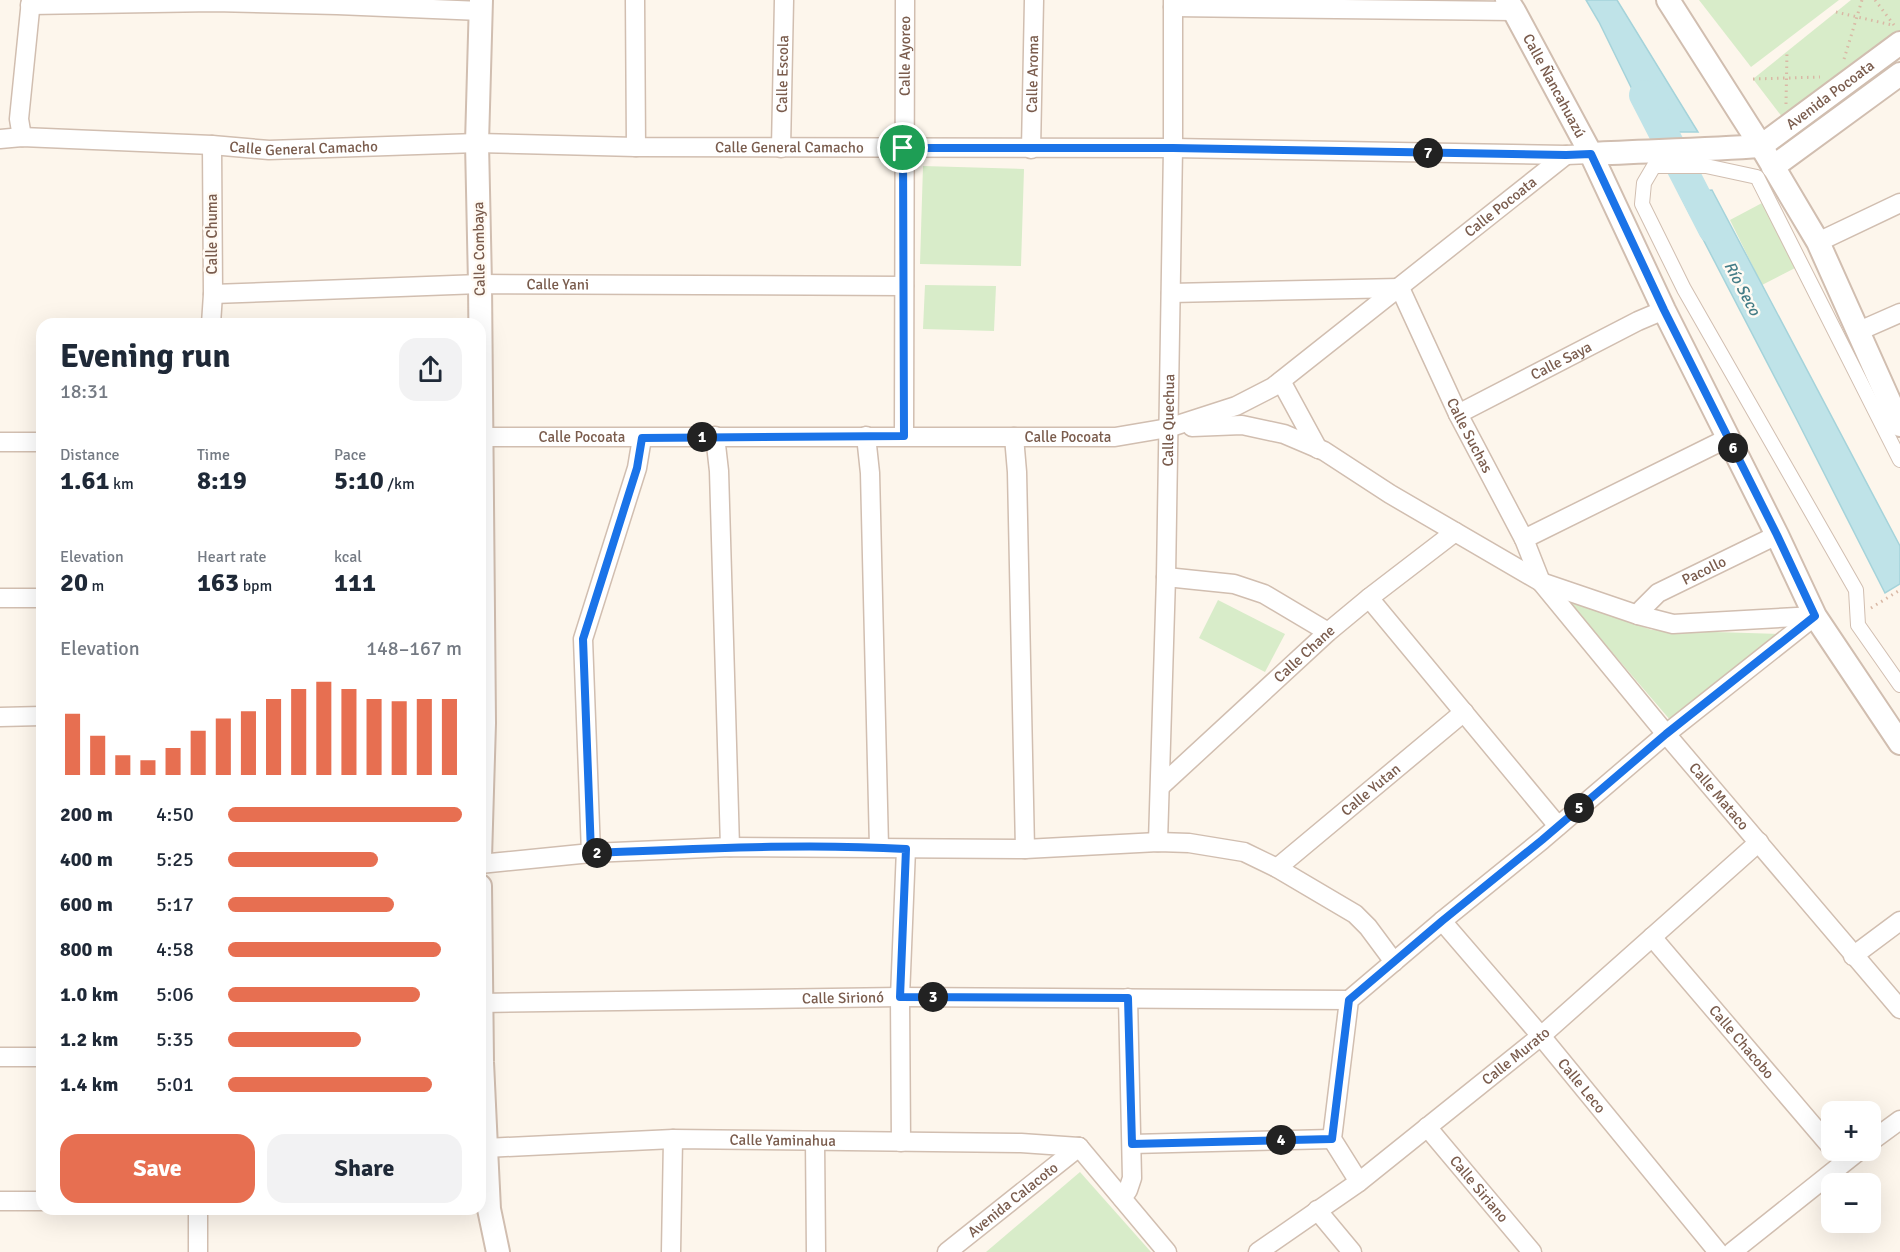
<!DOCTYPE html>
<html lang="en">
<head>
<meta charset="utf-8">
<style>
	:root { --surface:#fff; --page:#f2f2f3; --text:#1f2937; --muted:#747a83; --accent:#e76f51 }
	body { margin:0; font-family:Signika,sans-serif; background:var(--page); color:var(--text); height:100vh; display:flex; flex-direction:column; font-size:22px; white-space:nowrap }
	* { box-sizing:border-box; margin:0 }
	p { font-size:20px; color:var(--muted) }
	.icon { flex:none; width:33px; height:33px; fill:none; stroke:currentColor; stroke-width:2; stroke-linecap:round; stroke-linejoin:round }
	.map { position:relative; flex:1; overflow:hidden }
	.side { position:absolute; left:36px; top:318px; width:450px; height:897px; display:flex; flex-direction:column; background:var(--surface); border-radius:18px; box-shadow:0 6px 24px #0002 }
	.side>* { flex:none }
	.buttons { position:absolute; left:1821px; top:1101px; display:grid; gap:12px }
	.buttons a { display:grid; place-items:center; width:60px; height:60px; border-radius:12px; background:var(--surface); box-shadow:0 6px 24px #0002; font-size:30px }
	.pin { position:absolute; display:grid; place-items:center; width:51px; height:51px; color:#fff; margin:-26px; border:3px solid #fff; border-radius:50%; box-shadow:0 2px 6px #0007 }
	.km { position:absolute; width:30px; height:30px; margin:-15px; border-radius:50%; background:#222; color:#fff; font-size:16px; line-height:30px; text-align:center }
	.round { display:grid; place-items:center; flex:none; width:63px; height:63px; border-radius:18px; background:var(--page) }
	.head { display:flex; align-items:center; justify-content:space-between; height:102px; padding:0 24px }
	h1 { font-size:33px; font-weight:700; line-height:45px }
	.stats { display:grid; grid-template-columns:repeat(3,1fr); gap:9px; height:102px; padding:6px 24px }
	.stats div { display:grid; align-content:center }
	.stats b { font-size:26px; font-weight:700 }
	.stats small { font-size:16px; font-weight:400 }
	.stats p { font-size:16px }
	.chart { height:168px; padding:12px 24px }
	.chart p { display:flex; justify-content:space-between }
	.chart svg { width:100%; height:108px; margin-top:6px; stroke:var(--accent); stroke-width:6 }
	.button { display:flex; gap:12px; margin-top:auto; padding:12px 24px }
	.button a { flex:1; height:69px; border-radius:18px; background:var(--accent); color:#fff; font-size:24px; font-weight:700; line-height:69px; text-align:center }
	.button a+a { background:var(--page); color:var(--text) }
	ul { padding:0 24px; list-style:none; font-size:20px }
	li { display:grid; grid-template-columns:96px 72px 1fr; align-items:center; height:45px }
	li i { height:15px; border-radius:8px; background:var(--accent) }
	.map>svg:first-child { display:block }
	.green { fill:#d8ecc9 }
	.water { fill:#bfe3e8; stroke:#a5d3da; stroke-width:1.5 }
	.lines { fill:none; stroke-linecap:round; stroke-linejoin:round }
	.river { stroke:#bfe3e8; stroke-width:30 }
	.pedestrian-casing { stroke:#d1beb0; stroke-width:16 }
	.minor-casing { stroke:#d1beb0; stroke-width:21 }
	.tertiary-casing { stroke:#d1beb0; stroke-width:26 }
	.path { stroke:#d9b8a5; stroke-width:3; stroke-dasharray:1.5 4.5; stroke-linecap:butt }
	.pedestrian { stroke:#fff; stroke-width:14 }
	.minor { stroke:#fff; stroke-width:18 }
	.tertiary { stroke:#fff; stroke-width:22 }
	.route-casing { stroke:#fff; stroke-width:12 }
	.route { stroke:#1a73e8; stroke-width:8 }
	.labels { text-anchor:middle; stroke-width:5; stroke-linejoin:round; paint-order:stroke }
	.street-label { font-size:15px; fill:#7a5c4d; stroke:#fffaf3 }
	.water-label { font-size:16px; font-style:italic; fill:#437c86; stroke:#fffaf3 }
</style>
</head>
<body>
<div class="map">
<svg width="1900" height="1252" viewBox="0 0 1900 1252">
	<rect width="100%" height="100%" fill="#fdf6ec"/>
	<g class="green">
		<path d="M1699,0h140l-88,67z"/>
		<path d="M1851,0h49v31l-114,91 -33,-43z"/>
		<path d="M923,166l101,3 -3,97 -101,-2z"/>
		<path d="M1762,203l33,65 -33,17 -32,-65z"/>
		<path d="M925,285l71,1 -2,45 -71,-2z"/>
		<path d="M1218,600l67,34 -20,38 -66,-34z"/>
		<path d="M1569,602l83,28 130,4 -111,87z"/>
		<path d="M1080,1172l71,80h-165z"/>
	</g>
	<g class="water">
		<path d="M1586,0h31l81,132h-45l-54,-110z"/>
		<path d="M1712,190l188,356v38l-15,9 -88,-173 -118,-227z"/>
	</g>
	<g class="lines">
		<path class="river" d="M1644,95l69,134"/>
		<g class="pedestrian-casing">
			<path id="pedestrian" d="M1900,460l-143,-283 -51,-11h-52l-10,17 -2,21 42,85 172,301 2,35 42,60"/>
		</g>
		<g class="minor-casing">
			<g id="minor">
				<path d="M635,0l1,147"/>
				<path d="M30,5l184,-3 123,3 144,6"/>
				<path d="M1173,7l341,4"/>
				<path d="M22,137l-3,-18 12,-119"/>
				<path id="s1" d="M0,139l22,-2 190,8 57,5 208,-7 159,4 537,1 393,7 25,-1"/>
				<path id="s2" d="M781,148l3,-148"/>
				<path id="s3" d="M1031,149l3,-149"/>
				<path d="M1818,242l82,-39"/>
				<path id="s4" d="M1171,293l229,-5 58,126 66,125 17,43 125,152 234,275"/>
				<path id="s5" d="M213,294l267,-10 424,2"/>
				<path d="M211,324l2,-30 -1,-149"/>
				<path d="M1859,331l41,-18"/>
				<path d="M1281,381l37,68"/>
				<path id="s6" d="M1458,414l180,-93 26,-11"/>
				<path d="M1192,427l50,-2 42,9 40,17 66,43 151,88 97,33 35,9 142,-8"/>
				<path d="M715,436l4,35 11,376"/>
				<path d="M866,436l4,37 9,374"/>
				<path id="s7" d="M904,436l1,-436"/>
				<path id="s8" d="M480,437h635l53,-9 68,-22 37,-19 293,-232"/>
				<path d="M1014,437l3,35 8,377"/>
				<path d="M0,442h42"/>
				<path d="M1524,539l204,-101"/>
				<path d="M1166,577l68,7 30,10 64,38"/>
				<path d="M0,598h42"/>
				<path d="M1369,598l189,228"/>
				<path id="s9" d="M1638,615l4,-6 16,-16 119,-58"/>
				<path d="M0,717l42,-1"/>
				<path id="s10" d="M1161,786l167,-154 41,-34 86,-66"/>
				<path id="s11" d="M1158,842l8,-265 7,-429v-148"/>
				<path d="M591,853l-8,-214 54,-171 5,-30"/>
				<path d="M480,864l111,-11 139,-6 295,2 133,-7 31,1 55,9 33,16 78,46 13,13 26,35"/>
				<path id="s12" d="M1277,868l187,-156"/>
				<path id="s13" d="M1442,921l99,115 177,216"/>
				<path id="s14" d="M1652,937l180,211"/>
				<path d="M1853,956l47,-35"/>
				<path id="s15" d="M481,1003l419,-6 449,3"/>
				<path d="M0,1057h42"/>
				<path id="s16" d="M1427,1127l105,125"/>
				<path d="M815,1141l1,111"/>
				<path d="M901,1142l-1,-145 6,-148"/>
				<path d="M1870,1142l30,-22"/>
				<path d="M1132,1144l200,-5"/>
				<path d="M1079,1147l88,105"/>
				<path id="s17" d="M486,1148l187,-9 348,4 58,4"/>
				<path d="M1359,1182l-27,-43 17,-139 93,-79 100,-81 124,-106 149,-118"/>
				<path d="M1122,1198l6,-8 4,-12 -4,-180"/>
				<path d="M0,1201h42"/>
				<path d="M1317,1210l35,42"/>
				<path d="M198,1252v-43"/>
				<path d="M671,1252l2,-113"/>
				<path id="s18" d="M947,1252l132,-105"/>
				<path id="s19" d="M1258,1252l101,-70 182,-146 218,-194"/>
				<path d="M1732,1252l128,-102"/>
			</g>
		</g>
		<g class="tertiary-casing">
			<g id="tertiary">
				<path id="s20" d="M1507,0l7,11 77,143 73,156 113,225 38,81 85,127"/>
				<path d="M1668,0l93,146 57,96 82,183"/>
				<path id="s21" d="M1761,146l139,-103"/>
				<path d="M1591,154c56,-3 113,-4 170,-8"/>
				<path d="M1773,167l127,-93"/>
				<path d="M480,858l4,-135 -4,-439 -3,-141 4,-143"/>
				<path d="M480,886l2,176 4,86 3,61 9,43"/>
			</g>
		</g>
		<g class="path">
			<path d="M1875,0l19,25"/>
			<path d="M1836,12l56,13"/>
			<path d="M1844,59l18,-59"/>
			<path d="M1753,79l67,-2"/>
			<path d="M1786,104l1,-53"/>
			<path d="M1871,608l29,-18"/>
		</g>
		<use href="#pedestrian" class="pedestrian"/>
		<use href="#minor" class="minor"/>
		<use href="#tertiary" class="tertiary"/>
	</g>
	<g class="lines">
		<g class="route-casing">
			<path id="route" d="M903,148h270l393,7 25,-1 73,156 113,225 38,81 -149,118 -124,106 -100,81 -93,79 -17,139 -200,5 -4,-146 -228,-1 6,-148c-105,-6 -210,0 -315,4l-8,-214 54,-171 5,-30 262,-2z"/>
		</g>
		<use href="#route" class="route"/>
	</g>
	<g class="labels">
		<g class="street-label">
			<text dy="5" stroke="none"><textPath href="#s7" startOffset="380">Calle Ayoreo</textPath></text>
			<text dy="5" stroke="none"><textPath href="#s2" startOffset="74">Calle Escola</textPath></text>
			<text dy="5" stroke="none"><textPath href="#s3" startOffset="75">Calle Aroma</textPath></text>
			<text dy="5" stroke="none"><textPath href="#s20" startOffset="98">Calle Ñancahuazú</textPath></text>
			<text dy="5" stroke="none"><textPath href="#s21" startOffset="86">Avenida Pocoata</textPath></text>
			<text dy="5" stroke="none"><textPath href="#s1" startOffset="304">Calle General Camacho</textPath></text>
			<text dy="5" stroke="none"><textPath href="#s1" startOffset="790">Calle General Camacho</textPath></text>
			<text dy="5" stroke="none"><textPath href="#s8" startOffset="1092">Calle Pocoata</textPath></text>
			<text transform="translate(212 234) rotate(-90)" y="5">Calle Chuma</text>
			<text transform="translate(479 249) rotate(-91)" y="5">Calle Combaya</text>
			<text dy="5" stroke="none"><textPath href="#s5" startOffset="345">Calle Yani</textPath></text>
			<text dy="5" stroke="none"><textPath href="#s6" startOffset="116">Calle Saya</textPath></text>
			<text dy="5" stroke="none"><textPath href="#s11" startOffset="422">Calle Quechua</textPath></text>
			<text dy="5" stroke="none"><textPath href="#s4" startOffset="392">Calle Suchas</textPath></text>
			<text dy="5" stroke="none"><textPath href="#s8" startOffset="588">Calle Pocoata</textPath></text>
			<text dy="5" stroke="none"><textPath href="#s8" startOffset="102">Calle Pocoata</textPath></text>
			<text dy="5" stroke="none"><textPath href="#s9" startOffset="81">Pacollo</textPath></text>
			<text dy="5" stroke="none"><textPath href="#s10" startOffset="195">Calle Chane</textPath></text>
			<text dy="5" stroke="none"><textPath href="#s12" startOffset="122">Calle Yutan</textPath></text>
			<text dy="5" stroke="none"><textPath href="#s4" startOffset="834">Calle Mataco</textPath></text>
			<text dy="5" stroke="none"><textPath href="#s15" startOffset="362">Calle Sirionó</textPath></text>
			<text dy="5" stroke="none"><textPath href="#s14" startOffset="138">Calle Chacobo</textPath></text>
			<text dy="5" stroke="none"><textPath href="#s19" startOffset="324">Calle Murato</textPath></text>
			<text dy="5" stroke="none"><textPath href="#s13" startOffset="216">Calle Leco</textPath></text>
			<text dy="5" stroke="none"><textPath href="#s17" startOffset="297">Calle Yaminahua</textPath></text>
			<text dy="5" stroke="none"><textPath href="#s16" startOffset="81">Calle Siriano</textPath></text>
			<text dy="5" stroke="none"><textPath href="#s18" startOffset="84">Avenida Calacoto</textPath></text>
		</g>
		<g class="water-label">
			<text transform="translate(1743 288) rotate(62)" y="6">Río Seco</text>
		</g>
	</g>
</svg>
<div class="buttons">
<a>+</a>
<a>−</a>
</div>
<div class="pin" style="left:903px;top:148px;background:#1e9e55"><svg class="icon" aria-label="arrive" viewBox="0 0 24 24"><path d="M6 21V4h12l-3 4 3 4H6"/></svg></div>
<b class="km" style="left:702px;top:437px">1</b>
<b class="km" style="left:597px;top:853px">2</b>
<b class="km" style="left:933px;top:997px">3</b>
<b class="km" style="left:1281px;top:1140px">4</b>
<b class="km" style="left:1579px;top:808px">5</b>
<b class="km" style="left:1733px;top:448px">6</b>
<b class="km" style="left:1428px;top:153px">7</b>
<section class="side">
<div class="head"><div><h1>Evening run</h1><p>18:31</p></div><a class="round"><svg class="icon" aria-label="share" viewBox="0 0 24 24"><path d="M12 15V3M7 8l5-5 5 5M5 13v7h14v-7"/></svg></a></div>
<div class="stats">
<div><p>Distance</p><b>1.61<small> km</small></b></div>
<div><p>Time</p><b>8:19</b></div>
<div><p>Pace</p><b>5:10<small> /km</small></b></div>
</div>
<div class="stats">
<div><p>Elevation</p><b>20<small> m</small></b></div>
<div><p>Heart rate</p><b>163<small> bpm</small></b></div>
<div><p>kcal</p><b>111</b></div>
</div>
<div class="chart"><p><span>Elevation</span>148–167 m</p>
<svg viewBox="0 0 160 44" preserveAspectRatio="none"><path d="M5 44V19M15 44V28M25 44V36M35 44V38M45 44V33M55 44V26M65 44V21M75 44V18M85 44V13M95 44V9M105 44V6M115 44V9M125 44V13M135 44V14M145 44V13M155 44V13"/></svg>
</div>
<ul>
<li><b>200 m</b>4:50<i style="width:100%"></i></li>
<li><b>400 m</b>5:25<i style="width:64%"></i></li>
<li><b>600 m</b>5:17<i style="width:71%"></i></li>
<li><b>800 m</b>4:58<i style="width:91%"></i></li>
<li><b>1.0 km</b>5:06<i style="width:82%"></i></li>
<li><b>1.2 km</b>5:35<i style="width:57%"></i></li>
<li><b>1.4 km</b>5:01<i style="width:87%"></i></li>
</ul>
<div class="button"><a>Save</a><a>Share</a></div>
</section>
</div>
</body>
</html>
